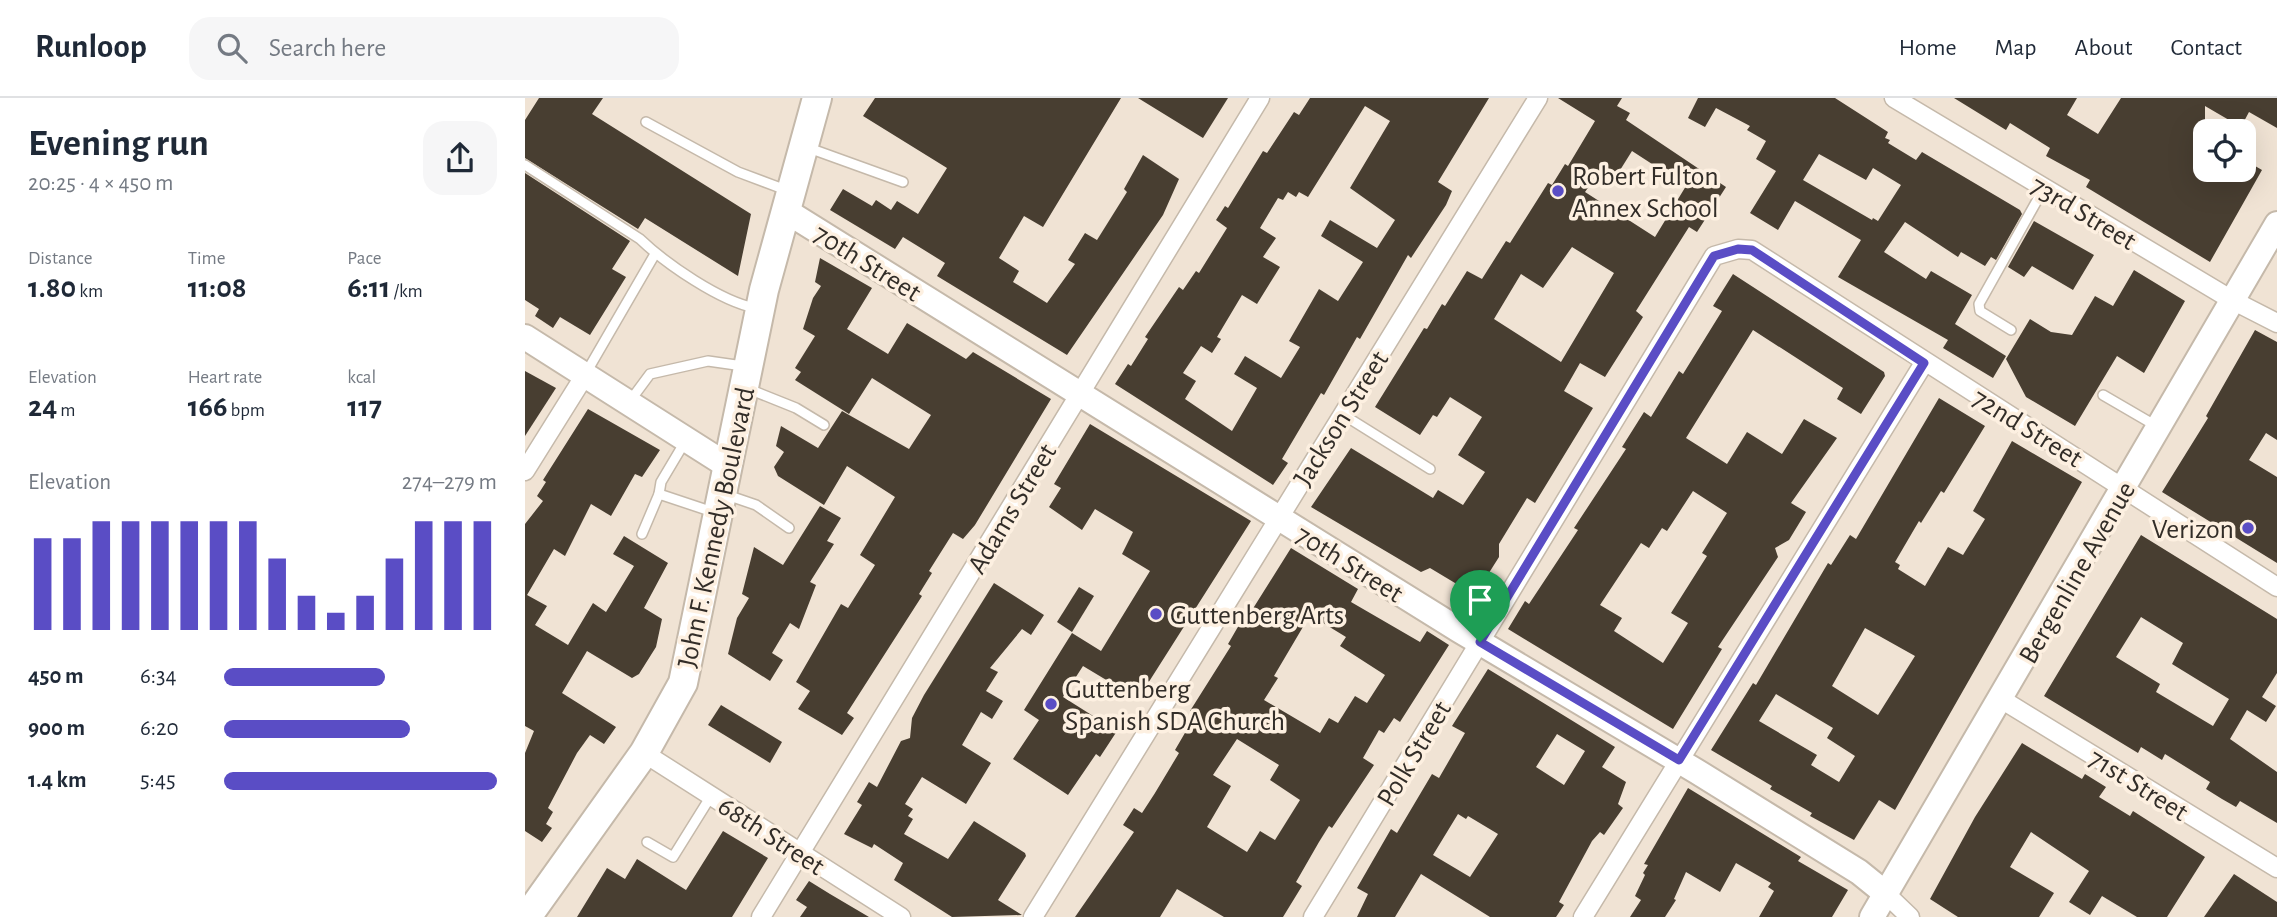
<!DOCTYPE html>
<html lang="en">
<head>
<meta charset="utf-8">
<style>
	:root { --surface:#fff; --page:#f6f6f7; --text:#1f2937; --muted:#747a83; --line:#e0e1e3; --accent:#5a4dc5 }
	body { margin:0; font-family:"Alegreya Sans",sans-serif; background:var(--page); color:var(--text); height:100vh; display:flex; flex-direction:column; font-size:26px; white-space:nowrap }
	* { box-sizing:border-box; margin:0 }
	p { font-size:23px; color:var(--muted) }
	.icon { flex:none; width:38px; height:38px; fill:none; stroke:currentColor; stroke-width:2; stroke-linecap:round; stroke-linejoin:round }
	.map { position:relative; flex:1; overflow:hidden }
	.sheet { display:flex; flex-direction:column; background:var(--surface); width:525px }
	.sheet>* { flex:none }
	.buttons { position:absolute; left:1668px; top:21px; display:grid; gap:14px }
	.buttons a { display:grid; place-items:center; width:63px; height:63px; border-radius:14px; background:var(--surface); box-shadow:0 7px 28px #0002; font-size:35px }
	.pin { position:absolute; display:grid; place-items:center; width:60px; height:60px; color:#fff; margin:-72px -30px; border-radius:50% 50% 50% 0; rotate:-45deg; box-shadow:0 0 7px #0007 }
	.pin .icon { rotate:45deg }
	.round { display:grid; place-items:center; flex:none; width:74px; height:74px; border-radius:21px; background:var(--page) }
	.head { display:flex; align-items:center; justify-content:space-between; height:119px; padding:0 28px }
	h1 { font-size:38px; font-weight:700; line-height:52px }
	.metrics { display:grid; grid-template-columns:repeat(3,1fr); gap:10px; height:119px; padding:7px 28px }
	.metrics div { display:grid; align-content:center }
	.metrics b { font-size:30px; font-weight:700 }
	.metrics small { font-size:19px; font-weight:400 }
	.metrics p { font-size:19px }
	.chart { height:196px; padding:14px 28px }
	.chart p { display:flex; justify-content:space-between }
	.chart svg { width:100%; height:126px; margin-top:7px; stroke:var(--accent); stroke-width:6 }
	ul { padding:0 28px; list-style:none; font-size:23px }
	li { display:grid; grid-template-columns:112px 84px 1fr; align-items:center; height:52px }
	li i { height:18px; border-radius:9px; background:var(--accent) }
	header { display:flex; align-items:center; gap:42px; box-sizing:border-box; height:98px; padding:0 35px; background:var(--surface); border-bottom:2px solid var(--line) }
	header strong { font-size:33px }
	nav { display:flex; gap:38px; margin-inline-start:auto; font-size:24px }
	.search { width:490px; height:63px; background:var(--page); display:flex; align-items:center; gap:18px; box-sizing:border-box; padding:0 24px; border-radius:21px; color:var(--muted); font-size:26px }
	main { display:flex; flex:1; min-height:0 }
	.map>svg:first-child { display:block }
	.building { fill:#483e31; fill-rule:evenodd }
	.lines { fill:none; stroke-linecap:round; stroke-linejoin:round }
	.lane-casing { stroke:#c5b9aa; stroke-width:12 }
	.street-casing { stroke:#c5b9aa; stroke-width:21 }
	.secondary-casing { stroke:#c5b9aa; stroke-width:28 }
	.primary-casing { stroke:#c5b9aa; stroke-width:32 }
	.lane { stroke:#fff; stroke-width:9 }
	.street { stroke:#fff; stroke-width:18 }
	.secondary { stroke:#fff; stroke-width:24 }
	.primary { stroke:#fff; stroke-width:28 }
	.route-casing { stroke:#fff; stroke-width:14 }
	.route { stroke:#5a4dc5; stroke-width:9 }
	.poi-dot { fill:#5a4dc5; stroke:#fdf0e1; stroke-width:2.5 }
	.labels { text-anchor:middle; stroke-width:7; stroke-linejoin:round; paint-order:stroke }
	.poi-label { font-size:28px; fill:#322d28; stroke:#fdf0e1; text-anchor:start }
	.street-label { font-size:28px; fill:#322d28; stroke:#fdf0e1 }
</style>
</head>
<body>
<header>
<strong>Runloop</strong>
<div class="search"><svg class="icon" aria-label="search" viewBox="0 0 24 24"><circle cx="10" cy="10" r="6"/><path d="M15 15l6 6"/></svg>Search here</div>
<nav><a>Home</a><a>Map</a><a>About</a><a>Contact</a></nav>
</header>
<main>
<section class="sheet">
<div class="head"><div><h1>Evening run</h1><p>20:25 · 4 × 450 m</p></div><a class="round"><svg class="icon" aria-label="share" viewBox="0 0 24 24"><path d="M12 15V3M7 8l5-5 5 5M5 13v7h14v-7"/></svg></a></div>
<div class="metrics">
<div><p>Distance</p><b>1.80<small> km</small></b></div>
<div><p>Time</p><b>11:08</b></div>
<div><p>Pace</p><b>6:11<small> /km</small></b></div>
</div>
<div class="metrics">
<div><p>Elevation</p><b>24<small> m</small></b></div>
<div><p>Heart rate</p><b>166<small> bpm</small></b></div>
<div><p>kcal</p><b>117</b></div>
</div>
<div class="chart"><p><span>Elevation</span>274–279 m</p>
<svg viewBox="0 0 160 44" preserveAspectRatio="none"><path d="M5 44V12M15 44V12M25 44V6M35 44V6M45 44V6M55 44V6M65 44V6M75 44V6M85 44V19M95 44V32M105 44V38M115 44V32M125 44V19M135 44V6M145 44V6M155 44V6"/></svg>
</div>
<ul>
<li><b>450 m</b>6:34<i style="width:59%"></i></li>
<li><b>900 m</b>6:20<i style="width:68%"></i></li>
<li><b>1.4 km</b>5:45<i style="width:100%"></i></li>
</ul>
</section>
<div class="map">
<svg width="1752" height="819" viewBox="0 0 1752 819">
	<rect width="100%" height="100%" fill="#f0e3d4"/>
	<g class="building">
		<path d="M14,0h64l-11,16 159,100 -13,62 -93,-58 -7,11 -113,-71v-38z"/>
		<path d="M350,0h246l-78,129 -19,-11 -25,42 20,13 -6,11 34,21 28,-39 -7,-4 17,-27 12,7 30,-48 -3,-3 19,-34 36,24 -16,36 -96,140 -130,-79 8,-13 -29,-18 -13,-8 -8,12 -65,-39 13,-21 29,17 4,-6 15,10 6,-9 21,13 29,-46 -84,-52z"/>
		<path d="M613,0h90l-25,40z"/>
		<path d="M785,0h179l-51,84 14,9 -6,14 -35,53 -3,-3 -48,84 -3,-2 -33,58 -3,-2 -39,66 6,4 -15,22 -158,-101 13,-20 3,2 17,-27 -3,-2 34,-50 4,3 13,-19 3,2 28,-45 -11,-8 9,-14 3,2 35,-57 4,2 27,-41 5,3zM840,8l25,15 -40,67 45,32 -18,28 -47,-28 -9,16 42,26 -25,39 -19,-12 -30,52 11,6 -19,31 -36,-22 -11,18 23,14 -25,43 -47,-32 11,-18 -13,-8 18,-27 11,7 9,-14 -4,-2 25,-42 15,9 23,-37 -17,-10 13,-19 -16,-10 18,-30 5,2 5,-8 8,5 3,-5 9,5z"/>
		<path d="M1033,0h64l-5,8 13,7 -4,7 100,67 -29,45 -8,-5 -53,84 7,6 -38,60 -25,-14 -16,28 29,17 -58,95 -8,-5 -28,46v13l-24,38 -45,-27 -9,4 -110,-65 40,-59 82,50 5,-8 25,15 22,-33 -27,-17 24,-38 -32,-20 -13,20 -4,-2 -13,20 -45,-28 49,-79 3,1 15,-25 3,2 22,-35 15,8 24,-38 4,2 38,-60 4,2 13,-21 3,2 27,-45zM1107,53l54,35 -31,51 -70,-45 18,-26 14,9zM1047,149l42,26 -53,89 -67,-43 27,-45 22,14z"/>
		<path d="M1173,0h137l53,34 -3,6 5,2 -2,3 28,17 6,-8 98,58 2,4 -26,46 -5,-3 -6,9 -24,-14 -3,5 -53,-35 -21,30 42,27 5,-8 41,24 -17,29 51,32 -13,22 -50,-30 5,-8 -110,-63 23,-37 -66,-39 -17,29 -28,-17 26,-42 -20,-12 10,-18 -19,-11 3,-4 -34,-18 -11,19 -17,-9zM1294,56l47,26 7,-12 28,17 -23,36 -5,-3 -1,2 -69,-40z"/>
		<path d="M1429,0h123l-10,17 31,19 23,-36h156v30l-28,-16 -8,15 -36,-21v64h38v-11l19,11 -52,92 -124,-75 4,-7 -44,-24 4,-8 -40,-25 -4,7z"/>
		<path d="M0,75l105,68 -18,28 14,8 -36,58 -30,-18 -7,11 -18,-12 4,-7 -14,-9z"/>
		<path d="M1509,123l60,34 -21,35 -41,-24 -8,11 -16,-10z"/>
		<path d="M295,160l52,30 -25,41 41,25 19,-31 59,36 7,-7 78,47 -76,126 -12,14 -10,-6 -24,38 3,2 -13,21 3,2 -75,117 7,5 -12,17 -44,-26 12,-18 -14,-9 45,-78 7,4 27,-43 -15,-10 35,-58 -48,-31 -23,39 -46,-29 -4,-9 10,-15 -8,-6 5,-20 37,22 24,-37 67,38 22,-34 -59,-37 -23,36 -54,-34 6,-8 -6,-4 20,-32 -12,-7 10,-31 8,-12 -6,-4z"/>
		<path d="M1609,172l51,31 -41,72 -27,-17 -42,70 -49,-29 -20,-38 24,-40 21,13 21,3 23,-39 18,10z"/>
		<path d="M1208,176l151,98 1,4 -24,38 -24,-15 6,-11 -90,-58 -67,108 41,26 20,-32 35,22 22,-35 33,19 -46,65 15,9 -17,28 -14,8 3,9 -60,90 4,2 -49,80 -165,-100 17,-28 4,3 49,-74 -4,-2 52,-79 -4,-2 22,-35 7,5 28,-46 4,3 39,-63 -9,-5zM1168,393l34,22 -25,40 5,3 -36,57 17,10 -25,40 -49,-32 8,-13 -22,-13 41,-62 8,5 13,-20 5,3z"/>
		<path d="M1730,232l22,12v98l-11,-7 -17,27 28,17v86l-115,-71 46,-74 -2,-2z"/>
		<path d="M0,273l31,17 -31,48z"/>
		<path d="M1414,300l46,28 -41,67 -3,-2 -20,32 -2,-2 -24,41 5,3 -2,4 27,17 23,-39 15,8 22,-36 -12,-8 39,-70 70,41 -187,328 -16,-10 -25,40 -44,-24 2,-3 -42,-24 2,-3 -61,-36 42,-67 3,2 72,-122 3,2 19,-30 6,4zM1340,530l50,28 -37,59 -46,-29zM1251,596l57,34 -6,10 28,18 -16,26 -28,-17 6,-10 -58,-34z"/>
		<path d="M63,311l72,41 -18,27 -7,-3 -24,42 -20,-12 -26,52 -11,-7 -27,46 20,11 -12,19 33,20 25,-42 13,9 28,-46 -21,-12 11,-18 44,27 -24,45 18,11 -6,28 -17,27 -7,4 -45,-27 -25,42 54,34 -12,17 -14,-9 -13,18 -29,55 5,4 -7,12 6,4 -10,14 -17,-11v-78l9,-22 -9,-5v-202l18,-23 -6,-5 9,-14 -3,-2z"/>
		<path d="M565,326l161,97 -113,178 -55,-33 -20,31 54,34 -17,26 -4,-3 -28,41 -55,-36 26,-39 -15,-10 48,-77 29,18 49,-80 -28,-17 11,-22 -38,-23 -13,21 -33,-23 12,-19 -7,-4z"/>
		<path d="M295,408l21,12 -14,23 7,3 -24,38 6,3 -17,44 -9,-6 -18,30 11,7 -13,21 -42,-27 9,-36 12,-20 -7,-4 12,-47 29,18z"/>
		<path d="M1616,437l136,84v54l-15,24 14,9 -10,16 -19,-12 -17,29 47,33v51l-37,-22 -4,6 -14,-8 -16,-10 4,-7 -45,-28 -3,6 -21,-13 -3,6 -94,-57zM1616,519l42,26 -11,21 57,35 -16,27 -57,-34 4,-8 -44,-27z"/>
		<path d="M766,450l67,41 -7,13 69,40 7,-11 22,14 -49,77 -6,-4 -10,15 -5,-3 -16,28 11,7 -42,63 -3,-2 -10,16 -23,40 6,4 -19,31h-59l-47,-28 -17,28h-85l59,-85 -11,-7 11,-17 8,5 13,-20 24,-40 -4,-3 21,-36 -6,-3 41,-65 -3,-2 11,-19 3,1zM785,517l36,22 -6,9 45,29 -18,28 -12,-7 -17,27 -9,-5 -9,15 -56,-33 14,-22 -4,-2zM712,641l42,26 -9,15 30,20 -25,40 -15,-9 -13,21 -40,-25 24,-41 -18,-11z"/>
		<path d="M469,485l50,32 -13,20 -9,-6 -32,39 8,4 -12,19 17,10 -11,18 -11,-7 -19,33 29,18 -25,41 -44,-27 -17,27 8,5 -5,7 5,3 -9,15 44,25 26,-38 51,32 1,3 -28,44 24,15 -70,2 -58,-37 9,-17 -29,-19 -2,4 -28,-14 18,-29 -5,-3 12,-20 8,5 24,-46 9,-3 2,-20 12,-23z"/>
		<path d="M554,489l15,9 -22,36 -15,-10z"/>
		<path d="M963,571l127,78 -13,20 24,15 -8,22 5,4 -19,27 -4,-3 -8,9 -33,61 5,3 -8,12h-66l-69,-43 -26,43h-38l11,-23 -11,-6 34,-59 6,4 35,-59 7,4 26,-45 -13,-7zM1032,636l28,17 -21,34 -28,-18zM933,716l8,5 2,-3 30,18 -28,43 -37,-22z"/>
		<path d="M196,607l61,37 -12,21 -62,-38z"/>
		<path d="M1497,645l60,36 3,-5 21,13 -7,10 31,19 3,-5 72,46 -38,60h-30l-35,-21 -12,19 -21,-13 20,-31 -58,-39 -21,35 44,26 -15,24h-81l-28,-18 45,-82z"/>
		<path d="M1163,690l113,69 -3,4 50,29 -16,27h-73l15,-26 -6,-4 3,-4 -35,-20 -16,29 -34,-20 -12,27 2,1 -11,17h-35l11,-17 -6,-4 10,-21 -2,-2 5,-8 -4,-1z"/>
		<path d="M198,733l45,27 -36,59h-155l30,-49 18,11 12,-20 49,31z"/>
		<path d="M1709,776l43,28v15h-73z"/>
		<path d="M284,783l21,13 39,23h-69l7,-10 -11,-7z"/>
	</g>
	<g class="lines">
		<g class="lane-casing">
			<g id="lane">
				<path d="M121,24l92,50 48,18"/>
				<path d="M281,49l97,35"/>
				<path d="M0,67l115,74c26,25 80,62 115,69"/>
				<path d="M1486,232l-31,-19 -1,-7 65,-116"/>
				<path d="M61,275l69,-119"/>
				<path d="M221,290l50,20 28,17"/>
				<path d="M1578,297l55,32"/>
				<path d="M105,303l20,-27 58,-13 35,5"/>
				<path d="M817,316l88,55"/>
				<path d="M134,396l2,-12 25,-42"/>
				<path d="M199,396l32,11 33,23"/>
				<path d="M117,436l17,-40 54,18"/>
				<path d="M122,744l26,15 38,-61"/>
			</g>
		</g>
		<g class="street-casing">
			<g id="street">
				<path d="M1369,0l338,202 45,23"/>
				<path d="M0,373l60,-96"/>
				<path d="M1476,601l276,169"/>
				<path d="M119,655l257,164"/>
				<path d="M1360,795l25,24"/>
				<path d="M236,819l499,-819"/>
				<path d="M508,819l505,-819"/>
				<path d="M788,819l401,-661 24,-7 14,1 525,337"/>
				<path d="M1058,819l341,-554"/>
			</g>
		</g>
		<g class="secondary-casing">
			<g id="secondary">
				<path d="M261,113l673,419 237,141 163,101 26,21"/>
				<path d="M0,239l203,129"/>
				<path d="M1347,819l405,-693"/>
			</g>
		</g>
		<g class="primary-casing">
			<path id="primary" d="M2,819l117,-164 39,-70 81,-393 53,-192"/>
		</g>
		<use href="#lane" class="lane"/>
		<use href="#street" class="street"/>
		<use href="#secondary" class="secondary"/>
		<use href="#primary" class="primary"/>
	</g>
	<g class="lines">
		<g class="route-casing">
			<path id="route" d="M1213,151l14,1 172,113 -245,397 -199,-118 234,-386z"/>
		</g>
		<use href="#route" class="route"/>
	</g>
	<g class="poi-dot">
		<circle cx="1033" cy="93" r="7"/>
		<circle cx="1723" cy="430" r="7"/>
		<circle cx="631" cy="516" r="7"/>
		<circle cx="526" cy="606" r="7"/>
	</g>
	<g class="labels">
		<g class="poi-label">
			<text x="1047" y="87">Robert Fulton<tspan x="1047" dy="32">Annex School</tspan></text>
			<text x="1709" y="440" text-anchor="end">Verizon</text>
			<text x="645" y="526">Guttenberg Arts</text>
			<text x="540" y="600">Guttenberg<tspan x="540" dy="32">Spanish SDA Church</tspan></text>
		</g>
		<g class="street-label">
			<text transform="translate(1559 114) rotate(31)" y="10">73rd Street</text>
			<text transform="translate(343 164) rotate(32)" y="10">70th Street</text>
			<text transform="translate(815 320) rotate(-58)" y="10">Jackson Street</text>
			<text transform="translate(1503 329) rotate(32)" y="10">72nd Street</text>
			<text transform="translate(486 410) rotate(-59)" y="10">Adams Street</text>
			<text transform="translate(190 429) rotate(-78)" y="10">John F. Kennedy Boulevard</text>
			<text transform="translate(825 465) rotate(32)" y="10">70th Street</text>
			<text transform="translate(1551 474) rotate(-60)" y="10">Bergenline Avenue</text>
			<text transform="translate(888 655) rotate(-59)" y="10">Polk Street</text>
			<text transform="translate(1614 686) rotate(32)" y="10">71st Street</text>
			<text transform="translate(247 737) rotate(33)" y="10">68th Street</text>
		</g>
	</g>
</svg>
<div class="buttons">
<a><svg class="icon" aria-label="locate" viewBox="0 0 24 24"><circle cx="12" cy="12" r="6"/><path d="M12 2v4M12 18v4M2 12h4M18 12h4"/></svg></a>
</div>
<div class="pin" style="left:955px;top:544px;background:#1e9e55"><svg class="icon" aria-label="arrive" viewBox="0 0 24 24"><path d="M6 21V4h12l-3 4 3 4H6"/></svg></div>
</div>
</main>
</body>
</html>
